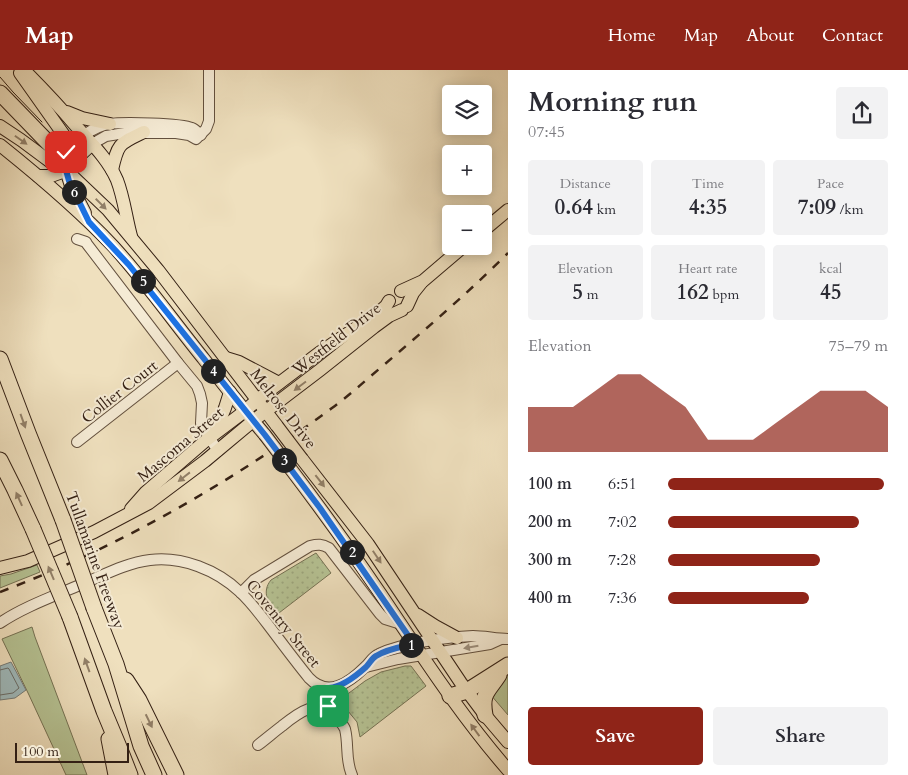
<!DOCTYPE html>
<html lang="en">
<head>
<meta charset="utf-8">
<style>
	:root { --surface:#fff; --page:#f2f2f3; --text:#2b2b33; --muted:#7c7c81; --accent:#8f2418 }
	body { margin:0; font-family:Cardo,serif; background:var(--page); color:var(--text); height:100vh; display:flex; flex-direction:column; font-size:19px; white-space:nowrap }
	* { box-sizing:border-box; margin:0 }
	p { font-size:16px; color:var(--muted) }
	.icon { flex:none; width:28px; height:28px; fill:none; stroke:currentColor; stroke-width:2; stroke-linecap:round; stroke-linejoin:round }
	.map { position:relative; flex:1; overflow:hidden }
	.details { display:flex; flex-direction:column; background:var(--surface); width:400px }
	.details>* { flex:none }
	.buttons { position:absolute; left:442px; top:15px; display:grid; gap:10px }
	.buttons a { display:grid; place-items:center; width:50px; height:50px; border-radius:5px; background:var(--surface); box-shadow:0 2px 12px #0003; font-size:25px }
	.scale { position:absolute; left:15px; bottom:12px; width:114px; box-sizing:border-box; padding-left:5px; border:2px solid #342014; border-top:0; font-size:14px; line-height:18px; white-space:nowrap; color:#342014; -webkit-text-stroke:4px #f5ebd5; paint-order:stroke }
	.pin { position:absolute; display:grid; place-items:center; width:42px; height:42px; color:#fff; margin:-21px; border-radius:10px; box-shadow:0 2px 8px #0006 }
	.km { position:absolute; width:25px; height:25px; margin:-12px; border-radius:50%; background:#222; color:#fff; font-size:14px; line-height:25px; text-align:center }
	.round { display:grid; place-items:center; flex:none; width:52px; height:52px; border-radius:5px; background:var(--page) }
	.summary { display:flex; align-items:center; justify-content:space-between; height:85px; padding:0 20px }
	h1 { font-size:28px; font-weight:700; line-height:38px }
	.figures { display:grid; grid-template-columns:repeat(3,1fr); gap:8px; height:85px; padding:5px 20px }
	.figures div { display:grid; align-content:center; border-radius:5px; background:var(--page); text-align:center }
	.figures b { font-size:21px; font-weight:700 }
	.figures small { font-size:14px; font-weight:400 }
	.figures p { font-size:14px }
	.chart { height:140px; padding:10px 20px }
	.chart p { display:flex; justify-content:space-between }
	.chart svg { width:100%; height:90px; margin-top:5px; fill:var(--accent); opacity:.7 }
	.primary-button { display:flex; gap:10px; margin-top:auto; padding:10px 20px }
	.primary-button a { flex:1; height:58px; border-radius:5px; background:var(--accent); color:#fff; font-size:20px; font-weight:700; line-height:58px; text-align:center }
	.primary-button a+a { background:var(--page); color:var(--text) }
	ul { padding:0 20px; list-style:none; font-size:16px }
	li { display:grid; grid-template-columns:80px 60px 1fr; align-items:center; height:38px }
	li i { height:12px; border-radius:6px; background:var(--accent) }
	header { display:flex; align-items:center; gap:30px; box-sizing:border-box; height:70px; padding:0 25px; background:var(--accent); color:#fff }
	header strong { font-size:24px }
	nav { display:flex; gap:28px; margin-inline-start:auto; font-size:18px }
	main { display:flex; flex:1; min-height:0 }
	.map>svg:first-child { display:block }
	.grass { fill:#b6c394; stroke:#757254 }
	.park { fill:url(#park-dots); stroke:#757254 }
	.water { fill:#9fbabc; stroke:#747c79 }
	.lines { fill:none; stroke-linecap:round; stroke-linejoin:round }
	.shore { stroke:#6a6d68; stroke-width:1 }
	.minor-casing { stroke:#63503e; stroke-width:12 }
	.major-casing { stroke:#342014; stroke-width:14 }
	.highway-casing { stroke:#342014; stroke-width:17 }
	.minor { stroke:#f5ebd5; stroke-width:10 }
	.major { stroke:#efe0be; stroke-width:12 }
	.highway { stroke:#efe0be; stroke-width:15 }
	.tram { stroke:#342014; stroke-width:1 }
	.rail { stroke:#342014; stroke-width:2.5; stroke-dasharray:9 9; stroke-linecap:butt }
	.major-bridge-casing { stroke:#342014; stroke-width:14; stroke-linecap:butt }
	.highway-bridge-casing { stroke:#342014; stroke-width:17; stroke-linecap:butt }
	.major-bridge { stroke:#efe0be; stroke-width:12 }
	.highway-bridge { stroke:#efe0be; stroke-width:15 }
	.oneway { fill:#928069 }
	.oneway2 { fill:#9e907e }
	.route-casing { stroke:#fff; stroke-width:10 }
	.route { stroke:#1a73e8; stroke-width:6 }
	.labels { text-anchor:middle; stroke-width:4; stroke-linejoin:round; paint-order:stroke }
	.street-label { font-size:16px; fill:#342014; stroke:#f5ebd5 }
</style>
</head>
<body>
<header>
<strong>Map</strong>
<nav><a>Home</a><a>Map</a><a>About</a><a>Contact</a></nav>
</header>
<main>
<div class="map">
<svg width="508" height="705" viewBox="0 0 508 705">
	<defs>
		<pattern id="park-dots" width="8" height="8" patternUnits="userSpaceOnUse" patternTransform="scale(1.25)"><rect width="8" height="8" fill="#b6c394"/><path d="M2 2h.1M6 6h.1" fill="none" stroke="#9da77f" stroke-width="1.8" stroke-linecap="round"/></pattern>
	</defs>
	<rect width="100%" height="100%" fill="#efe0be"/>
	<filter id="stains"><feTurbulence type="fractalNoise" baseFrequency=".004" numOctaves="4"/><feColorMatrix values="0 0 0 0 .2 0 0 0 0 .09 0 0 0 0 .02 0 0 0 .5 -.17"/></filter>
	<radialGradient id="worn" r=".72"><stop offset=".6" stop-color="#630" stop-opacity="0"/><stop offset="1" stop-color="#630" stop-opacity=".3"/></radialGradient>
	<g class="grass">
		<path d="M37,495l3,7 -40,16v-12l11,-2z"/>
		<path d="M32,557l3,10 52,138h-21l-37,-80 -27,-56z"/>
		<path d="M508,605v40l-18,-21 10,-14z"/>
	</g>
	<g class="park">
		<path d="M316,483l15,20 -56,43c-6,-13 -14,-24 -4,-36z"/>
		<path d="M405,596h6l15,20 -66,51 -3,-15 -14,-17 -2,-6 24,-18 16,-9z"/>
	</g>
	<path class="water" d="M11,592l15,28 -11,8 -15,2v-34z"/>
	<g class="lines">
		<path class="shore" d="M0,600l8,-2 1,1 10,19 -6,5 -13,2"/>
		<g class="minor-casing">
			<g id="minor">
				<path d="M84,65c8,-5 16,-10 25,-11 13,-2 72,-1 83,4 3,1 6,5 9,7"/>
				<path d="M92,74l14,-8 19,-3h51l13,2 7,4 10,-10 3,-8v-51"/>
				<path d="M77,169l9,3 1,2 91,119 19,23 3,8 2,9 -1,20 1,3 16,25"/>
				<path d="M77,372l101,-79"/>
				<path d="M241,523l13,-13 56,-34c8,-2 12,-2 19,2l51,66 5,5 16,5"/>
				<path d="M0,553c23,-16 57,-28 82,-39 22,-9 44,-21 68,-24 32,-4 67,10 90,32 12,11 22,25 32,38 12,16 24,32 37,48 19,20 40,5 56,-11 5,-4 7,-10 14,-13 23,-11 68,-17 94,-18 12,0 23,3 35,3"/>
				<path d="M366,597l32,-8 92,-15 11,-5"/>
				<path d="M317,638l1,-13 3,-8"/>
				<path d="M327,640l3,-14 -1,-8"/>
				<path d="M258,675c8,-6 16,-13 24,-19 16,-13 36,-29 54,-9 3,4 7,7 9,12 4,16 0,31 7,46"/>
			</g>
		</g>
		<g class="major-casing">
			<g id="major">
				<path d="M24,0c18,18 35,36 52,56 15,17 32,33 41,54 7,18 9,38 14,56"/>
				<path d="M20,3l46,65 2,7"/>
				<path d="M67,42l15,6 28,6"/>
				<path d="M0,56l21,14 35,26 10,4 42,40 50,60 119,156"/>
				<path d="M0,75c40,32 78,64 113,101 32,35 60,75 90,112 20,26 41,52 62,77"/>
				<path d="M66,100l5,16 14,27"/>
				<path d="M112,100c6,-27 7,-26 32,-38"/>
				<path d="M38,106h13l11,-4 30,-28"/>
				<path d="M484,160l24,-20"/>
				<path d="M401,221l22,-10 41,-35"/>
				<path d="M407,236l6,-13 8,-10"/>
				<path d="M226,288l13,4 40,21"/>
				<path d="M215,362l10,-24 5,-16"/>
				<path d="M302,389l66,85 93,139 24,32 23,27"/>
				<path d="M290,398c38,50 75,102 110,155 34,51 68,101 108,147"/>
				<path d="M131,439l15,-17 58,-50 41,-31 12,-11 62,-47 59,-40 8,-7 3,-5"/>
				<path d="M0,498l28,-7 66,-29 55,-29 56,-42 48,-40 67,-51 54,-43 15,-11 13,-6"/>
				<path d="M418,545l17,11 22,12"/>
			</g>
		</g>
		<g class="highway-casing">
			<g id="highway">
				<path d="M0,23l61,63 5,14"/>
				<path d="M0,289l28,74 35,87"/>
				<path d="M0,390l15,30 18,39"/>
				<path d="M94,538l22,56 25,82 13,29"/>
				<path d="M70,547l34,94 15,36 11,28"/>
				<path d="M126,610l13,20 37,75"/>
				<path d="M450,626l17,-5 41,-26"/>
				<path d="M485,645c-4,-22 3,-23 14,-40"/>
				<path d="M109,669l7,36"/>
			</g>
		</g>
		<use href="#minor" class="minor"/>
		<use href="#major" class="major"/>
		<use href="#highway" class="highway"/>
		<path class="tram" d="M0,7l13,15 29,30"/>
		<path class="rail" d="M0,522c119,-45 230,-109 332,-184 19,-14 35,-29 53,-44 42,-36 84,-72 123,-111"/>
		<g class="major-bridge-casing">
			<g id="major-bridge">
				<path d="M277,356l25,33"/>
				<path d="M265,365l25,33"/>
			</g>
		</g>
		<g class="highway-bridge-casing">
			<g id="highway-bridge">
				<path d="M63,450l31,88"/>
				<path d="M33,459l37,88"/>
			</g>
		</g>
		<use href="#major-bridge" class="major-bridge"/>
		<use href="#highway-bridge" class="highway-bridge"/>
	</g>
	<defs><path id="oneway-solid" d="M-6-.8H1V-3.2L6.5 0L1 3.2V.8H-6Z" transform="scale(1.25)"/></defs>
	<g class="oneway">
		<use href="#oneway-solid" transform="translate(21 70) rotate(35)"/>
		<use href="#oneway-solid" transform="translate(101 134) rotate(45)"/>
		<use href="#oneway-solid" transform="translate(300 316) rotate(143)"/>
		<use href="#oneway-solid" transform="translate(23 351) rotate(70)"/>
		<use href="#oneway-solid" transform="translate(184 407) rotate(142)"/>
		<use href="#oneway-solid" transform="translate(320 411) rotate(52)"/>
		<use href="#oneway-solid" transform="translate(19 429) rotate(-114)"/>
		<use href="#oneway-solid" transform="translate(377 487) rotate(56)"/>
		<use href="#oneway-solid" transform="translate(51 503) rotate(-113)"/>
		<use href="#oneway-solid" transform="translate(87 595) rotate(-110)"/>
		<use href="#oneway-solid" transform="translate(149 651) rotate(64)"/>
		<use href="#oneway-solid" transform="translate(475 660) rotate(-126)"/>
	</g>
	<use class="oneway2" href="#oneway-solid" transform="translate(471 577) rotate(170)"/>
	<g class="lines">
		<g class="route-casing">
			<path id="route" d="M66,82v18l3,11 20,41 40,43 136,170 55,73 94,136c-13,3 -27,5 -38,12 -4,2 -6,7 -10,11 -10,9 -24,20 -37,21l1,8 -2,10"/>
		</g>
		<use href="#route" class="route"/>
	</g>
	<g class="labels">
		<g class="street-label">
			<text transform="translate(336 268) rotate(-38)" y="6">Westfield Drive</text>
			<text transform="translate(119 321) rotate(-38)" y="6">Collier Court</text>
			<text transform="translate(284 338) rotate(52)" y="6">Melrose Drive</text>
			<text transform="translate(180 374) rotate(-40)" y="6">Mascoma Street</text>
			<text transform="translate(96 490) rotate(70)" y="6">Tullamarine Freeway</text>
			<text transform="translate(284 553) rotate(51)" y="6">Coventry Street</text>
		</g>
	</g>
	<rect width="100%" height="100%" filter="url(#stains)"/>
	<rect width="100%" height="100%" fill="url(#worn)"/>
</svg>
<div class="buttons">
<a><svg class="icon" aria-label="layers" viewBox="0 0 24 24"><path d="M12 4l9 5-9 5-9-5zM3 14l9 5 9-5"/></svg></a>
<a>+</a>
<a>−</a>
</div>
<div class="scale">100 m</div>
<div class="pin" style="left:328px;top:636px;background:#1e9e55"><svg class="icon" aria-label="arrive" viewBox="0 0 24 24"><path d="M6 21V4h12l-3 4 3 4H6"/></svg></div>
<div class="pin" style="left:66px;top:82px;background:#d93025"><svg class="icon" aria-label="check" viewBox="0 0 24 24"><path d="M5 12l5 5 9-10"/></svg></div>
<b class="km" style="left:411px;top:575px">1</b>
<b class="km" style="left:352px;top:482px">2</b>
<b class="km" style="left:284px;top:390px">3</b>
<b class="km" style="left:213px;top:301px">4</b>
<b class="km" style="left:143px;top:211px">5</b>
<b class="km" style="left:74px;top:122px">6</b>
</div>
<section class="details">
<div class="summary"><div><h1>Morning run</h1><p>07:45</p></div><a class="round"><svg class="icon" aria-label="share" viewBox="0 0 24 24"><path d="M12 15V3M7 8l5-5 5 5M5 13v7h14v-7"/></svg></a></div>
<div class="figures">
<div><p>Distance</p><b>0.64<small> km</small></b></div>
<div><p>Time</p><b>4:35</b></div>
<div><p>Pace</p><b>7:09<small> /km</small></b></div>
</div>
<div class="figures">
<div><p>Elevation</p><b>5<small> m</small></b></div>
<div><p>Heart rate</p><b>162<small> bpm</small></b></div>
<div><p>kcal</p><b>45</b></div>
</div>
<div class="chart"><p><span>Elevation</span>75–79 m</p>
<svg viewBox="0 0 160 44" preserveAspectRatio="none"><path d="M0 44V22L10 22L20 22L30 14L40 6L50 6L60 14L70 22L80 38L90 38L100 38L110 30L120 22L130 14L140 14L150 14L160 22V44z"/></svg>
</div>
<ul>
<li><b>100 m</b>6:51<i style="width:98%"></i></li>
<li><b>200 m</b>7:02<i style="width:87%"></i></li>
<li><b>300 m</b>7:28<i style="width:69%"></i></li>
<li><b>400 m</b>7:36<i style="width:64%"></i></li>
</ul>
<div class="primary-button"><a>Save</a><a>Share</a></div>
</section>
</main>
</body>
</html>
